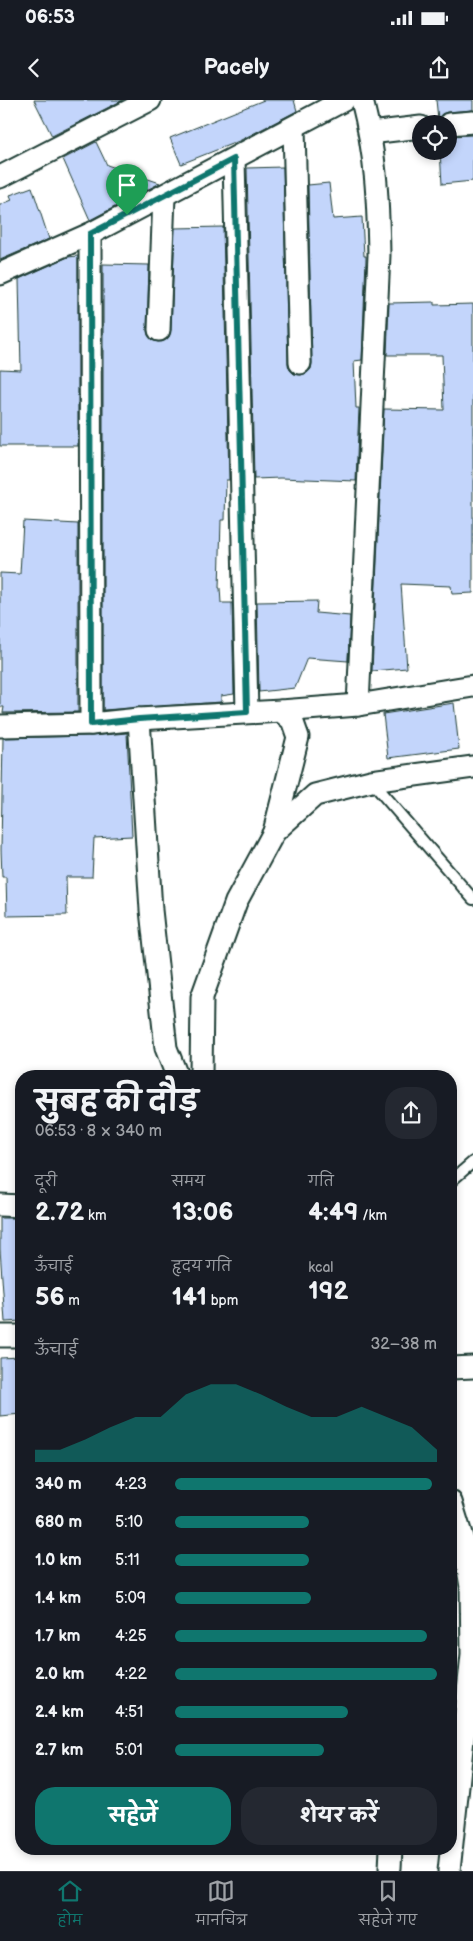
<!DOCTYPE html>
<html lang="hi">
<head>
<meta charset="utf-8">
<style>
	:root { --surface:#171b24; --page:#242831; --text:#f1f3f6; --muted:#9ea1a6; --line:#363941; --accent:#0f766e }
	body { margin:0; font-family:"Balsamiq Sans","Playpen Sans Deva",sans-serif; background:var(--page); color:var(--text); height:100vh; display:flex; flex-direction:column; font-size:19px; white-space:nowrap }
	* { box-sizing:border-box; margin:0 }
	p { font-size:16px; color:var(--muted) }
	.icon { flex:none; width:28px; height:28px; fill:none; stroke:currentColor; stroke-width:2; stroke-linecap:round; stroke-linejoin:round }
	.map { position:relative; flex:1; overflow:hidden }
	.side { position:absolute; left:15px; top:970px; width:442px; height:785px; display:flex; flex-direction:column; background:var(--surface); border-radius:20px; box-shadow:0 2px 8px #0003 }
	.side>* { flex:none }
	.buttons { position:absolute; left:412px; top:15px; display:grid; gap:10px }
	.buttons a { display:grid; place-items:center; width:45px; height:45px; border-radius:50%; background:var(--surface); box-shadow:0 2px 8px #0003; font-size:25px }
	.pin { position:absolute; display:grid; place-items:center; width:42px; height:42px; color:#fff; margin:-51px -21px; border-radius:50% 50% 50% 0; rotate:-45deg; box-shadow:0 0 5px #0007 }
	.pin .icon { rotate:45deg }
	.round { display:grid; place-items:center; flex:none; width:52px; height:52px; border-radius:20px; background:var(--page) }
	.head { display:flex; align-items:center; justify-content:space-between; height:85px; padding:0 20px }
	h1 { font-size:28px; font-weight:700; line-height:38px }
	.metrics { display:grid; grid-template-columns:repeat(3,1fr); gap:8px; height:85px; padding:5px 20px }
	.metrics div { display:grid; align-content:center }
	.metrics b { font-size:25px; font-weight:700 }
	.metrics small { font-size:14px; font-weight:400 }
	.metrics p { font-size:14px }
	.chart { height:140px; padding:10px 20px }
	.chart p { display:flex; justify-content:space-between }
	.chart svg { width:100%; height:90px; margin-top:5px; fill:var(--accent); opacity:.7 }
	.button { display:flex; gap:10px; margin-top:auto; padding:10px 20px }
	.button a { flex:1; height:58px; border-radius:20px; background:var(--accent); color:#fff; font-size:20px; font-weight:700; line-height:58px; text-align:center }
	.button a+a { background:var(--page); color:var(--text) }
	ul { padding:0 20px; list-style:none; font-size:16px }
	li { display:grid; grid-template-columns:80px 60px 1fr; align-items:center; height:38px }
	li i { height:12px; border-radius:6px; background:var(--accent) }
	.status { display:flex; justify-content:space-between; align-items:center; height:35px; padding:0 25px; background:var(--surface); direction:ltr }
	.status svg { height:14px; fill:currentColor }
	header { display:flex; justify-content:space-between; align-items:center; height:65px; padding:0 20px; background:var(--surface); font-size:22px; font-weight:700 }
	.tab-bar { display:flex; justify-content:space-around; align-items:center; height:70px; border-top:1px solid var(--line); background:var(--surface); font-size:14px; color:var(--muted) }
	.tab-bar a { display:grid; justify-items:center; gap:2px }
	.tab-bar .on { color:var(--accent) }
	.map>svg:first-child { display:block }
	.building { fill:#c3d5fb; stroke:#1f3d34 }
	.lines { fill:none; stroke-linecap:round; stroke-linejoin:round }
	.service-casing { stroke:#1f3d34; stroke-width:14 }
	.minor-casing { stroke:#1f3d34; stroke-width:25 }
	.service { stroke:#fff; stroke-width:10 }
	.minor { stroke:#fff; stroke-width:21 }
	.route-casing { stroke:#fff; stroke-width:10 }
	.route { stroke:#0f766e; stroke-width:6 }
</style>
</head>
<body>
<div class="status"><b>06:53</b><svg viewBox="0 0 49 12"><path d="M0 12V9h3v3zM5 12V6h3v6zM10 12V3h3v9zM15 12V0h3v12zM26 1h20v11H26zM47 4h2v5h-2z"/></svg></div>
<header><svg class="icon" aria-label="back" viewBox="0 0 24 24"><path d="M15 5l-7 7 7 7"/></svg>Pacely<svg class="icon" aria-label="share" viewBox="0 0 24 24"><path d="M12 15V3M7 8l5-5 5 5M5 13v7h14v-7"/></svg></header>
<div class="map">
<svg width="473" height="1771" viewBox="0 0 473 1771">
	<rect width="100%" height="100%" fill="#fff"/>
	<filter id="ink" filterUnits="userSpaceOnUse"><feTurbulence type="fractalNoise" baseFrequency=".02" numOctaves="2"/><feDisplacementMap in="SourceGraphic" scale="10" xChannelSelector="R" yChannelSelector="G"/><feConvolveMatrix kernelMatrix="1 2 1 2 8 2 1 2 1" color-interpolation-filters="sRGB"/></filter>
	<g filter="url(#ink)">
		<g class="building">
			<path d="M34,0h89l-71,36z"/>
			<path d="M264,0h30l3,11 -58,30 -58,23 -11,-26z"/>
			<path d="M436,0h37v10l-26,2 -5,2 -4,5z"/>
			<path d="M473,35v46l-31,3 -2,-33h9v-15z"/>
			<path d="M96,42l11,23 53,18 -70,37 -27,-61z"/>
			<path d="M283,67l5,196 2,7 4,4 7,1 6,-2 4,-4 1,-6 -4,-178 21,-2 4,36 29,-2 2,39h2v3l-4,101 -8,1 2,47h3l-3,73 -75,-3 -27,1 -7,-311z"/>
			<path d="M32,87l17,52 -49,21v-55l12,-5 -2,-5z"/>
			<path d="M223,127l6,253h-3l-1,40h-4l-2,68h1l1,15h11l2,91 -13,2v6l-118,8v-446l46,1 -2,65 1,5 4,5 6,2 6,-1 5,-4 2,-7 4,-102z"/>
			<path d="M78,156v190h-78v-77l21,1 -2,-91 49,-22z"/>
			<path d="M434,202v3l39,-1v289l-21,1 -1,-8 -50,-2 6,84 -35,3 12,-262 60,1 -2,-55h-55l2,-52z"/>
			<path d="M23,421l55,3v188l-75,1 1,-6h-4v-134l20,1z"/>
			<path d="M317,501l-1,12 34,3 -2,45 -41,-3 -12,30 -36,4 -2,-90z"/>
			<path d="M454,603l5,46 -71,9 -5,-44z"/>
			<path d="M127,633l5,103 -38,2 -2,39h-26l1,38 -60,1 -1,-39h-4l-1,-27 2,-112 88,-2z"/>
			<path d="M0,1118h21v103l-16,1 -5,-73z"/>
			<path d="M21,1257v57l-21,2v-58z"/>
		</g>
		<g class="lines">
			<g class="service-casing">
				<g id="service">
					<path d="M371,681l102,118"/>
					<path d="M451,1081l22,-19"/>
				</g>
			</g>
			<g class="minor-casing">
				<g id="minor">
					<path d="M449,24l24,-2"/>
					<path d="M294,27l6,236"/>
					<path d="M370,33l51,-6"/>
					<path d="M234,59l13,553"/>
					<path d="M0,77l150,-77"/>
					<path d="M90,134l1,490"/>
					<path d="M0,174l90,-40 254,-134"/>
					<path d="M159,230l5,-134"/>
					<path d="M358,605l21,-450c-1,-57 -3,-100 -17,-155"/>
					<path d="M281,611l77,-6 115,-19"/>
					<path d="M139,619l12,191 15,138 11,28"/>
					<path d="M0,626l91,-2 48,-5 142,-8 11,9 6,17 -24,95 -38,70 -34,95 -1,79"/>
					<path d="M274,732l41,-37 56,-14 102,-14"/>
					<path d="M0,1105l21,1"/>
					<path d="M0,1236h21"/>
					<path d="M451,1268l22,-1"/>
					<path d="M390,1768l1,-19"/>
					<path d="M449,1771l23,-217 -1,-67 -7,-43 -13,-42"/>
				</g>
			</g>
			<use href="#service" class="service"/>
			<use href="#minor" class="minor"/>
		</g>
	</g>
	<g class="lines" filter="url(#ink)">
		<g class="route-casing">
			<path id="route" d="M234,59l13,553 -108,7 -48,5 -1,-490z"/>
		</g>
		<use href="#route" class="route"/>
	</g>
</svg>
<div class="buttons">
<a><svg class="icon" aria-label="locate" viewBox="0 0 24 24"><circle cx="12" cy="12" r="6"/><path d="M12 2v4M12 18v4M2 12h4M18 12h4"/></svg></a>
</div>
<div class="pin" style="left:127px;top:115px;background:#1e9e55"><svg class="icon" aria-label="arrive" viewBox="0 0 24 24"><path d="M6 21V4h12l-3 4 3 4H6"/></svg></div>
<section class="side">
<div class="head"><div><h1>सुबह की दौड़</h1><p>06:53 · 8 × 340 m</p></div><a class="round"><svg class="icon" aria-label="share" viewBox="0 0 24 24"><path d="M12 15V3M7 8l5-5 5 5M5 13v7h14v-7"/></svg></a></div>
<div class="metrics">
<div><p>दूरी</p><b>2.72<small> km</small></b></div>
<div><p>समय</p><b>13:06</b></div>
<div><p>गति</p><b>4:49<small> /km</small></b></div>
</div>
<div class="metrics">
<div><p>ऊँचाई</p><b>56<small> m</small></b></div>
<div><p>हृदय गति</p><b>141<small> bpm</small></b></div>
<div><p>kcal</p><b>192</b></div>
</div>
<div class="chart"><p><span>ऊँचाई</span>32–38 m</p>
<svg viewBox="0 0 160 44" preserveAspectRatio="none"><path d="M0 44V38L10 38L20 33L30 27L40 22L50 22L60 11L70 6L80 6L90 11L100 17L110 22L120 22L130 17L140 22L150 27L160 38V44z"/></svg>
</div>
<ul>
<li><b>340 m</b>4:23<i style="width:98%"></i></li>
<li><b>680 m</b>5:10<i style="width:51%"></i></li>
<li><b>1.0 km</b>5:11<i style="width:51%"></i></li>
<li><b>1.4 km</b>5:09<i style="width:52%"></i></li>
<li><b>1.7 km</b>4:25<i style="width:96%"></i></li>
<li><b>2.0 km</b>4:22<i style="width:100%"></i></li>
<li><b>2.4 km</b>4:51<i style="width:66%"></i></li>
<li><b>2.7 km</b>5:01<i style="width:57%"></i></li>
</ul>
<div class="button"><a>सहेजें</a><a>शेयर करें</a></div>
</section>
</div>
<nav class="tab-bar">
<a class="on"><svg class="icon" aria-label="home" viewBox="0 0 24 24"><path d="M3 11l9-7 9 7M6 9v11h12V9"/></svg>होम</a>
<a><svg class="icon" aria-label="map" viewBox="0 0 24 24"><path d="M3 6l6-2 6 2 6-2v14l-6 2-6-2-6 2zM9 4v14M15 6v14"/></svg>मानचित्र</a>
<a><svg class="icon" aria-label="saved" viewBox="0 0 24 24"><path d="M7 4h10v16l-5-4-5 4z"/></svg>सहेजे गए</a>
</nav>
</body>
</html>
